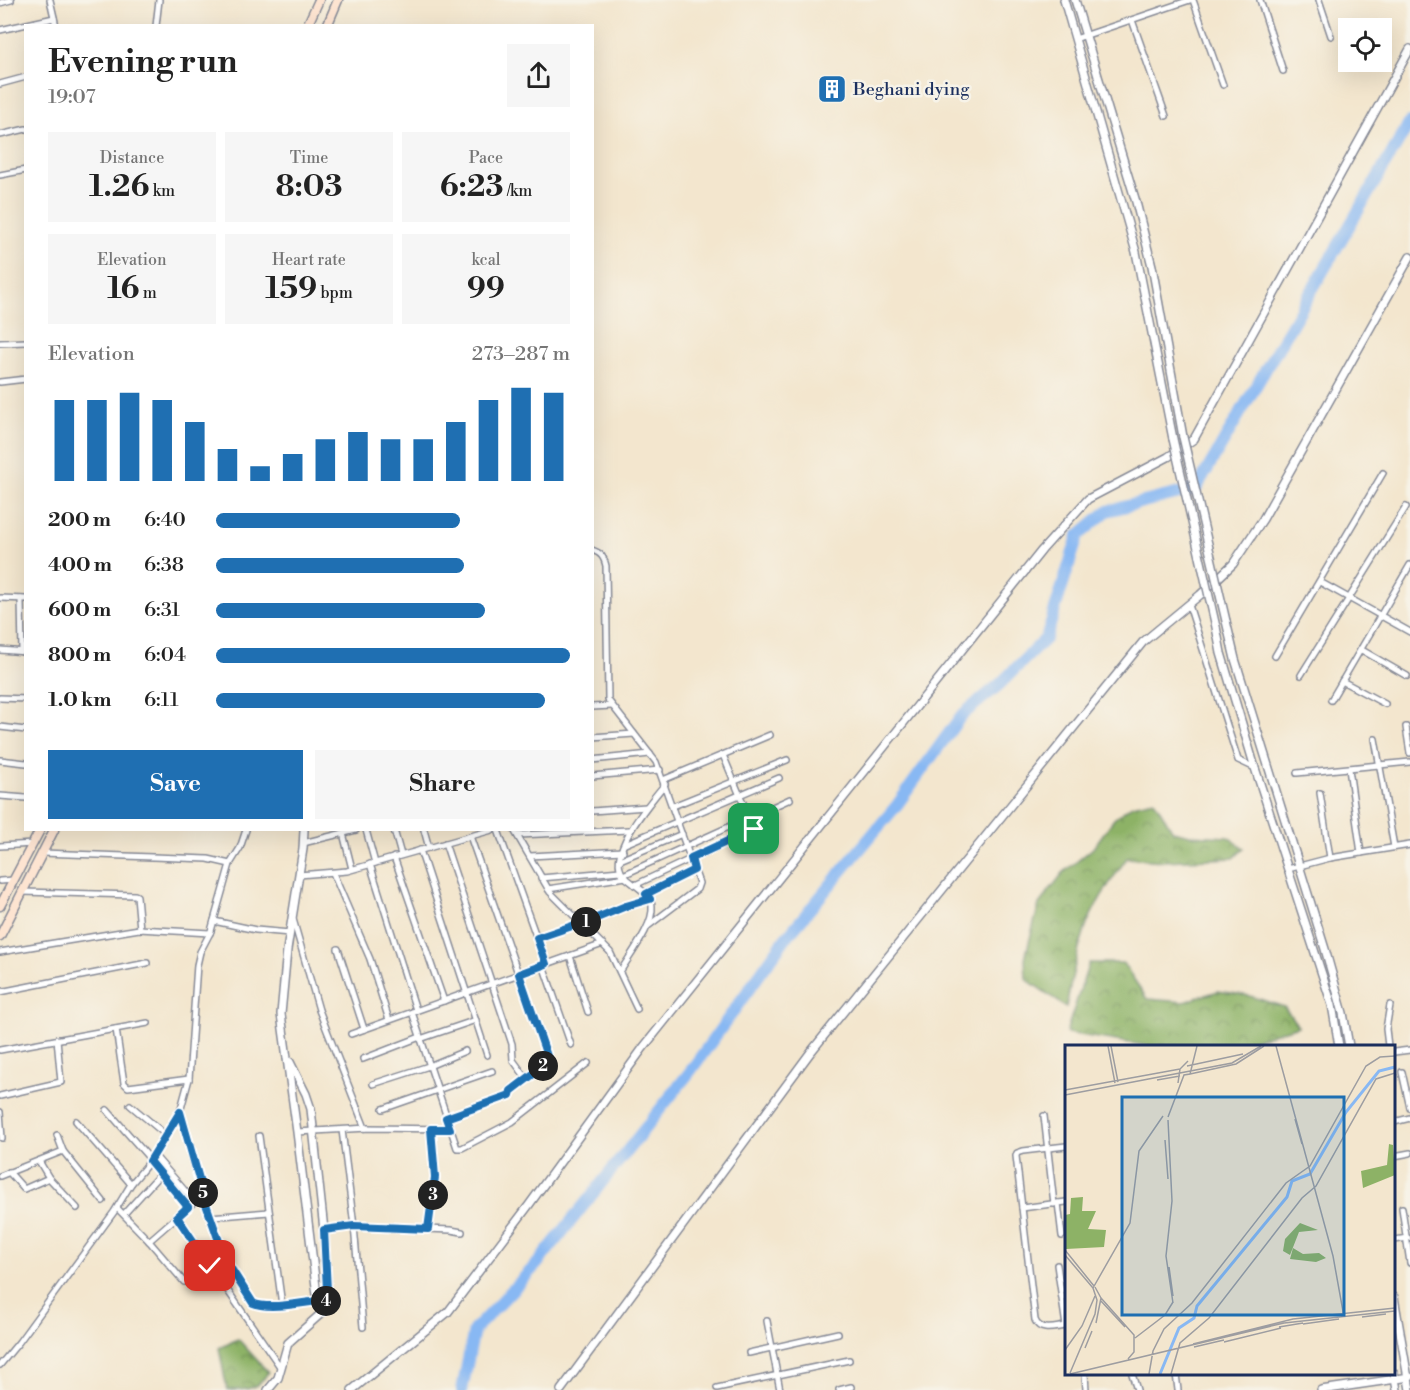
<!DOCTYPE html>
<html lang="en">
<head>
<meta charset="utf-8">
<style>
	:root { --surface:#fff; --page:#f6f6f6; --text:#222; --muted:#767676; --accent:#1f6fb2 }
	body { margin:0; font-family:"Libre Bodoni",serif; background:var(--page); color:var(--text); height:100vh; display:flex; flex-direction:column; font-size:22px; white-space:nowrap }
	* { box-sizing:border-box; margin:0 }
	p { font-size:20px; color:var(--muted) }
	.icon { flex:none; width:33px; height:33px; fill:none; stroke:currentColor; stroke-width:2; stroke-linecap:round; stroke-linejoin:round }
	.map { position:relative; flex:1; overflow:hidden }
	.sheet { position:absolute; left:24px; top:24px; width:570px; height:807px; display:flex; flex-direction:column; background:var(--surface); border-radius:0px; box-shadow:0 6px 24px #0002 }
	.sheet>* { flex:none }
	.tools { position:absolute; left:1338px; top:18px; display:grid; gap:12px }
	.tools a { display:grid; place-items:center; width:54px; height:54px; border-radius:0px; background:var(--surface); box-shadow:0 6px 24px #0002; font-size:30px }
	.pin { position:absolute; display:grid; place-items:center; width:51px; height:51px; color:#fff; margin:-26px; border-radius:12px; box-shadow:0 3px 9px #0006 }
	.km { position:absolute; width:30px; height:30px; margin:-15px; border-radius:50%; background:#222; color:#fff; font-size:16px; line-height:30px; text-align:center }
	.round { display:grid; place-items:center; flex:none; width:63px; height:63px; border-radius:0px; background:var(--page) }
	.overview { display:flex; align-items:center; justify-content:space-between; height:102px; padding:0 24px }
	h1 { font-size:33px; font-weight:700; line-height:45px }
	.metrics { display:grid; grid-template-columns:repeat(3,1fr); gap:9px; height:102px; padding:6px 24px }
	.metrics div { display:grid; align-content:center; border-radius:0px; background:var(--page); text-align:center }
	.metrics b { font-size:30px; font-weight:700 }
	.metrics small { font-size:16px; font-weight:400 }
	.metrics p { font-size:16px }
	.chart { height:168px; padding:12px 24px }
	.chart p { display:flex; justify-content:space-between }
	.chart svg { width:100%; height:108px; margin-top:6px; stroke:var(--accent); stroke-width:6 }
	.cta { display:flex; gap:12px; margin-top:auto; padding:12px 24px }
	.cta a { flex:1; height:69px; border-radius:0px; background:var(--accent); color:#fff; font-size:24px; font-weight:700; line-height:69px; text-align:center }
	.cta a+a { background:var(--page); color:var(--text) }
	ul { padding:0 24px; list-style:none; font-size:20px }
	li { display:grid; grid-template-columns:96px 72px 1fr; align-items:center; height:45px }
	li i { height:15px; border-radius:8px; background:var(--accent) }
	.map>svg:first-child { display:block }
	.forest { fill:url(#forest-crowns); stroke:#547062; stroke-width:1.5 }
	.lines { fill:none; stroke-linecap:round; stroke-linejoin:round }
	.river { stroke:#88b8f3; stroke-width:12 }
	.minor-casing { stroke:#878a96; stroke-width:8 }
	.tertiary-casing { stroke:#878a96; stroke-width:10 }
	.secondary-casing { stroke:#878a96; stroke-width:11 }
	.minor { stroke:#fff; stroke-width:5 }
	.tertiary { stroke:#fff; stroke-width:7 }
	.secondary { stroke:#fde4d1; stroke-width:8 }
	.tertiary-bridge-casing { stroke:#878a96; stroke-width:10; stroke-linecap:butt }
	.tertiary-bridge { stroke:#fff; stroke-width:7 }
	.route-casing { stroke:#fff; stroke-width:12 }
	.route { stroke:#1f6fb2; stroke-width:8 }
	.labels { text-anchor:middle; stroke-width:5; stroke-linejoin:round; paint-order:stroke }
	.poi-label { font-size:18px; fill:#1b2f5e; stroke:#f7f3e8; text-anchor:start }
	.inset-river { fill:none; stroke:#88b8f3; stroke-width:3 }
	.inset-road { fill:none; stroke:#9d9da1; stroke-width:1.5 }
	.view { fill:#1f6fb2; fill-opacity:0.15; stroke:#1f6fb2; stroke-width:3 }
	.inset-edge { fill:none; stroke:#1b2f5e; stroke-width:3 }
</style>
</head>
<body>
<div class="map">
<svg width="1410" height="1390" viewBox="0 0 1410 1390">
	<defs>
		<pattern id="forest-crowns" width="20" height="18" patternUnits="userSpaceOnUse" patternTransform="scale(1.5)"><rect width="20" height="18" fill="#8db266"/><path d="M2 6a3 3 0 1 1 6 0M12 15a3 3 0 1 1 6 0" fill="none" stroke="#729157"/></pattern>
	</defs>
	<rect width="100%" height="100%" fill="#f7f3e8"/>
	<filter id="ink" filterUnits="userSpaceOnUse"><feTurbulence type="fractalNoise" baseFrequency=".0167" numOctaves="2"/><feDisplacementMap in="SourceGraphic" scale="12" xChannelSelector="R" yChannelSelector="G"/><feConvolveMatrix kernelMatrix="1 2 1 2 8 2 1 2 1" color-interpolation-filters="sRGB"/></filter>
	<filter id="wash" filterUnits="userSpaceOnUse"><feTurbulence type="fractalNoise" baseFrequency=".008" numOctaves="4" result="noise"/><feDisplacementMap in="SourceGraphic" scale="24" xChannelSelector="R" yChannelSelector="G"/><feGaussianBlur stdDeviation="1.35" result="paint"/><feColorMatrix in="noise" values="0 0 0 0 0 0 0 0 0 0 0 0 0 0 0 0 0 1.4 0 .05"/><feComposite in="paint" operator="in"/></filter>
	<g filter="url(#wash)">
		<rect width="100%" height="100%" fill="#f3e6ce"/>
		<g class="forest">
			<path d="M1154,800l19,31 17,4 38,2 16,11 -10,10 -72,3 -35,-3c-14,20 -29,41 -39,64 -11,27 -16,57 -22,85l-40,-28 -1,-21 14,-54 24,-31 30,-25 21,-29 18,-14z"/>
			<path d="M1089,963h34l24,36 37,3 34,-11 32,5 34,11 14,19 -64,20h-85l-83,-13z"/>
			<path d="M238,1339l30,33c-9,18 -21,18 -41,18l-8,-42z"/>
		</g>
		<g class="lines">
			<path class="river" d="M462,1390l12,-60 63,-66 152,-191 96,-134 112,-134 64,-89 39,-32 46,-46 32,-102 29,-25 89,-22 214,-367"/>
		</g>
	</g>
	<g filter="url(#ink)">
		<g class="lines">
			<g class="minor-casing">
				<g id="minor">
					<path d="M50,0l6,26"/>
					<path d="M1193,0l30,85"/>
					<path d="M1260,0l23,71"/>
					<path d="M1319,0l12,36"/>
					<path d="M0,3l11,-3"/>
					<path d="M1132,20l34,96"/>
					<path d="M156,26l3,-26"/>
					<path d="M0,30l54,-12"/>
					<path d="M1075,39l115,-39"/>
					<path d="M0,84l26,-7"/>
					<path d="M0,135l26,-6"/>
					<path d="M0,175l26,-5"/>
					<path d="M0,343l26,-1"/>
					<path d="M0,382l26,-3"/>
					<path d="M592,550c9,3 12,7 14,16l2,134 48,62 43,121 -2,6 -49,37"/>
					<path d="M1320,582l90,50"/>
					<path d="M0,598l26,1"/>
					<path d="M21,599l1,53"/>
					<path d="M1189,605l49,155 17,8"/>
					<path d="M1360,649l47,27"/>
					<path d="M0,650l26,2"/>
					<path d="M1275,656l108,-183"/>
					<path d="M1301,675l105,-168"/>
					<path d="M1342,681l43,23"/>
					<path d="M0,698l26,1"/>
					<path d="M1331,700l79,-135"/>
					<path d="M592,707l20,-1"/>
					<path d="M0,727l26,3"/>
					<path d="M1406,727l4,26"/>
					<path d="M592,737l42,-3"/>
					<path d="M1375,739l19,108"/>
					<path d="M723,755l31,74 15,16"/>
					<path d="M0,760l26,3"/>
					<path d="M592,760l58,-6"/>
					<path d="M1349,769l12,84"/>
					<path d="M1297,773l113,-11"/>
					<path d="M592,776l68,-6"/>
					<path d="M663,780l107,-45"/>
					<path d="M1320,793l10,65"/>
					<path d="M0,796l26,2"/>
					<path d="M673,806l114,-46"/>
					<path d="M592,811l54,-4"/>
					<path d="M366,830l9,33"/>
					<path d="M394,830l7,25"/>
					<path d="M424,830l5,18"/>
					<path d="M498,830l48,134"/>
					<path d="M514,830l36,62 60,60 27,57"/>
					<path d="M343,833l9,36"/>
					<path d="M518,835l111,-5"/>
					<path d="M303,843l53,-13"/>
					<path d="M445,843l67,201 1,16 14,19"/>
					<path d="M625,844l154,-66"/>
					<path d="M0,846l33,-2"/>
					<path d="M420,850l67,205"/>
					<path d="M42,853l166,6 22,5"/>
					<path d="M530,856l93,-5"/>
					<path d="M394,857l50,144"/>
					<path d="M620,860l62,-26"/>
					<path d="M370,864l46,146"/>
					<path d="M1288,869l42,-11 80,-13"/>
					<path d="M333,873l37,86 19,61"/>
					<path d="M299,875l48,-4 145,-41"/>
					<path d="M623,875l167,-76"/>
					<path d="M541,878l79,-7"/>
					<path d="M0,881l14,-1"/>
					<path d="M635,885l119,-56"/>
					<path d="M548,889l78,-12"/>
					<path d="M22,892l113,3 2,1 3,33"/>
					<path d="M646,894l49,-24"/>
					<path d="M293,919l26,91 46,118"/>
					<path d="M214,921l42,9 34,3"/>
					<path d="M582,924l44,-18 24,-7"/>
					<path d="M537,938l44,-15"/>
					<path d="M338,949l26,80"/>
					<path d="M0,952l139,-23 71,4"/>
					<path d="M570,956l18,56"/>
					<path d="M543,965l28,80"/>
					<path d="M620,972c10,-17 34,-47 32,-66 -2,-14 -19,-21 -28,-30 -20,-21 28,-76 41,-92"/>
					<path d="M0,992l147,-29"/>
					<path d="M412,1012l45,136h5l50,-26 76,-59"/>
					<path d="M116,1029l8,54 4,4 61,-8"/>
					<path d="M351,1034l252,-90"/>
					<path d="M420,1039l56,-19"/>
					<path d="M1388,1046l-2,-17 4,-24"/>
					<path d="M0,1050l148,-27"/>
					<path d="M1394,1052l16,-2"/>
					<path d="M363,1059l57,-22"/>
					<path d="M1402,1072l8,36"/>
					<path d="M373,1084l56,-18 36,-15"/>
					<path d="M0,1096l61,-14 -4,-43"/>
					<path d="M130,1105l36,30"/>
					<path d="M383,1109l109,-38"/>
					<path d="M107,1110l44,50"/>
					<path d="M0,1112l2,26"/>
					<path d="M180,1112l27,95 19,54 27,42c15,8 48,0 65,-2"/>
					<path d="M1044,1116l10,88"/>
					<path d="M446,1118l64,-23 1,-4 38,-29 -79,-226"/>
					<path d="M76,1121l55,63"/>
					<path d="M1394,1122l16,-4"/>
					<path d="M342,1130l12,96 9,101"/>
					<path d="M297,1132l71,-4 82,1"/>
					<path d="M57,1135l6,16 40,50"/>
					<path d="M259,1136l23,169"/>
					<path d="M1066,1146l-43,5 -6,2 -1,3 19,164c5,13 21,7 31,6"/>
					<path d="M1394,1156l16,-3"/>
					<path d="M39,1161l10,17 28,30"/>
					<path d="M150,1161l38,46 4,-3v-5l-38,-44"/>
					<path d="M9,1172l15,17 25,-11"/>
					<path d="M0,1176l63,-25"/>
					<path d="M1058,1203l4,33"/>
					<path d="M117,1208l32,33 35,41 6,-1 20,-15"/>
					<path d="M1022,1208l44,-6"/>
					<path d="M1402,1208l8,55"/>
					<path d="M124,1214l38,-42"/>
					<path d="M177,1217l104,151"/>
					<path d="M210,1217l59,-5"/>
					<path d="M428,1229l7,-52 -4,-48"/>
					<path d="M324,1230l30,-4 97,4 11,2"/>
					<path d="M1394,1240l14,-2"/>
					<path d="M149,1241l39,-34"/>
					<path d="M1057,1265l9,61"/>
					<path d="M767,1321l13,69"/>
					<path d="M749,1353l89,-20"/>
					<path d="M0,1365l19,-23 95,-130 17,-28 20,-24 29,-48 9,-33 8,-114 3,-13 11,-21 19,-67 10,-16 6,-18"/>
					<path d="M1085,1374l1,16"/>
					<path d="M1132,1374l5,16"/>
					<path d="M1176,1374l2,16"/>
					<path d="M717,1388l132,-28"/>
					<path d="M839,1390l12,-3"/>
				</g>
			</g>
			<g class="tertiary-casing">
				<g id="tertiary">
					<path d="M1064,0l72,252 37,187"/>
					<path d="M1075,0l61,202 16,64 31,171"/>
					<path d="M1226,621l9,38 90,290 18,64 6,33"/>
					<path d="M1216,627l5,26 34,115 77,237 7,41"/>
					<path d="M304,830l-1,19 -16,101 -6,64 16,118 20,163 7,16"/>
					<path d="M1394,1297l16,93"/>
					<path d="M1394,1373l3,17"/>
					<path d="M268,1390l10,-12 10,-35 36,-32 3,-17 -3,-64 -13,-121 -5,-15 -16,-32"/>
					<path d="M352,1390l96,-78 81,-107 114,-157 399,-498 46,-51 80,-42 26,-18 216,-390"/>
					<path d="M561,1390l249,-337 333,-411 57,-47 33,-31 30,-45 147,-262"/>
					<path d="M1321,1390l89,-13"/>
				</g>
			</g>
			<g class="secondary-casing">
				<g id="secondary">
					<path d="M307,26l12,-26"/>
					<path d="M327,26l11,-26"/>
					<path d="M0,906l40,-76"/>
					<path d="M0,936l54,-106"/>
				</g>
			</g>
			<use href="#minor" class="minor"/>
			<use href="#tertiary" class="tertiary"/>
			<use href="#secondary" class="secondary"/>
			<g class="tertiary-bridge-casing">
				<g id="tertiary-bridge">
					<path d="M1183,437l43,184"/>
					<path d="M1173,439l43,188"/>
				</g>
			</g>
			<use href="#tertiary-bridge" class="tertiary-bridge"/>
		</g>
	</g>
	<g class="lines" filter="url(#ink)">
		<g class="route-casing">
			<path id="route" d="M210,1266l-33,-49 11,-10 -38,-46 30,-49 27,95 19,54 27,42c15,7 48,0 65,-2l6,10 3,-21 -3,-60 30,-4 74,3 7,-52 -4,-48h19l-4,-11 64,-23 1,-4 38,-29 -30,-88 27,-10 -9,-26 44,-15 1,1 44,-18 24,-7 -4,-5 48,-24 -3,-12 63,-29"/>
		</g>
		<use href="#route" class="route"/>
	</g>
	<defs>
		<g id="building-square" transform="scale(1.5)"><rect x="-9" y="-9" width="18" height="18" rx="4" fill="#1f6fb2" stroke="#f7f3e8"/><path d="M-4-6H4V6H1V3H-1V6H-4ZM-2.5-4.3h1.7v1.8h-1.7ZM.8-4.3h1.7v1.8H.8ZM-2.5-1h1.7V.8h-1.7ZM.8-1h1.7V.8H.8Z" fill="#fff"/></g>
	</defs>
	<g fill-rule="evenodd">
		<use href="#building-square" x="832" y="89"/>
	</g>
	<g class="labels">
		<g class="poi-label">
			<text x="853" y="95">Beghani dying</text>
		</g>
	</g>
	<g transform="translate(1065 1045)">
		<rect width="330" height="330" fill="#f3e6ce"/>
		<path d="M324,99l4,1 2,30 -32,13 -2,-17 26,-6zM18,152l-1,14h14l-8,18 18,1 -2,17 -38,2 -1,-34 5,-1 1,-16zM235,178l18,7 -19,2 -9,23 -7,-4 2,-12zM228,203l10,6 16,-1 7,5 -10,4 -26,-3z" fill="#8db266"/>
		<path class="inset-river" d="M95,329l19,-46 15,-10 3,-12 90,-109 5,-16 18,-7 36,-62 33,-41 16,-4"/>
		<path class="inset-road" d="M43,1l7,37M46,1l7,36M211,1l57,210 11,61M122,21l56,-12M125,29l46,-10 28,-18M92,35l23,-4M113,38l2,-14 8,-8M0,45l115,-21M0,50l167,-32 29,-17M103,72l16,-42 6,-1 7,-28M230,74l7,25M103,75l4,81 -6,55 7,47M100,95l3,39M0,205l29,36M0,210l28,33M104,222l4,29M30,242l6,11 -5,25M36,253l33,37v17l-6,7M36,256l24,26M297,272l24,-3M238,279l36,-5M214,282l24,-4M70,293l30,-23 8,-13M159,297l57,-14M128,299l100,-25 102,-11M129,302l30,-7M20,303l7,-17M0,305l17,-24 13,-30M5,328l25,-59 2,-14 -4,-12 37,-65 9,-72 24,-35M5,329l214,-51 111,-12M84,329l4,-23 11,-22 28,-26 94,-120 24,-17 56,-100 14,-9 15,-1M106,329l9,-31 29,-25 93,-120 14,-12 60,-107 19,-6"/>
		<path class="view" d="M57,52h222v218h-222z"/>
		<rect width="330" height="330" class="inset-edge"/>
	</g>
</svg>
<div class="tools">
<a><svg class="icon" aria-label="locate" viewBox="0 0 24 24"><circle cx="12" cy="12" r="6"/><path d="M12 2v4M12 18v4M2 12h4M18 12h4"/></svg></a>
</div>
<div class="pin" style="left:754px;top:829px;background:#1e9e55"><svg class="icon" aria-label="arrive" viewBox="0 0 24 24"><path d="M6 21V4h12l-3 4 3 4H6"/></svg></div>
<div class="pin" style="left:210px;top:1266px;background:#d93025"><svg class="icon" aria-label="check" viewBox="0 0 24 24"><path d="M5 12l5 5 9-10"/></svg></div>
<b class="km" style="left:586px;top:922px">1</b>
<b class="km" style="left:543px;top:1066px">2</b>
<b class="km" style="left:433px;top:1195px">3</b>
<b class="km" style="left:326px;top:1301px">4</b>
<b class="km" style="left:203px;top:1193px">5</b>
<section class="sheet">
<div class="overview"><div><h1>Evening run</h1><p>19:07</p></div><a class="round"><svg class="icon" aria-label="share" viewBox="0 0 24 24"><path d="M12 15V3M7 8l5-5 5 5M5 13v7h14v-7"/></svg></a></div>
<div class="metrics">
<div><p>Distance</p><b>1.26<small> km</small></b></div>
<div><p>Time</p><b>8:03</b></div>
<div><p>Pace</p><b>6:23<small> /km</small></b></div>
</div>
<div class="metrics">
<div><p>Elevation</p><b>16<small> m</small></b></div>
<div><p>Heart rate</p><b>159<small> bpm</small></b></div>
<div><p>kcal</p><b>99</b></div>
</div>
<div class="chart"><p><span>Elevation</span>273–287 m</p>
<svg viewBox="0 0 160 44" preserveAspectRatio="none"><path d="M5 44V11M15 44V11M25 44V8M35 44V11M45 44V20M55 44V31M65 44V38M75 44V33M85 44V27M95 44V24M105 44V27M115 44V27M125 44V20M135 44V11M145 44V6M155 44V8"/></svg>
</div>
<ul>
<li><b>200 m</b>6:40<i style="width:69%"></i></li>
<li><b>400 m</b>6:38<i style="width:70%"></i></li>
<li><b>600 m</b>6:31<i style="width:76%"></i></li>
<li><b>800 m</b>6:04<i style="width:100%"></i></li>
<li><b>1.0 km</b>6:11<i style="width:93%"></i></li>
</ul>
<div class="cta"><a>Save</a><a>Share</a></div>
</section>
</div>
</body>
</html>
